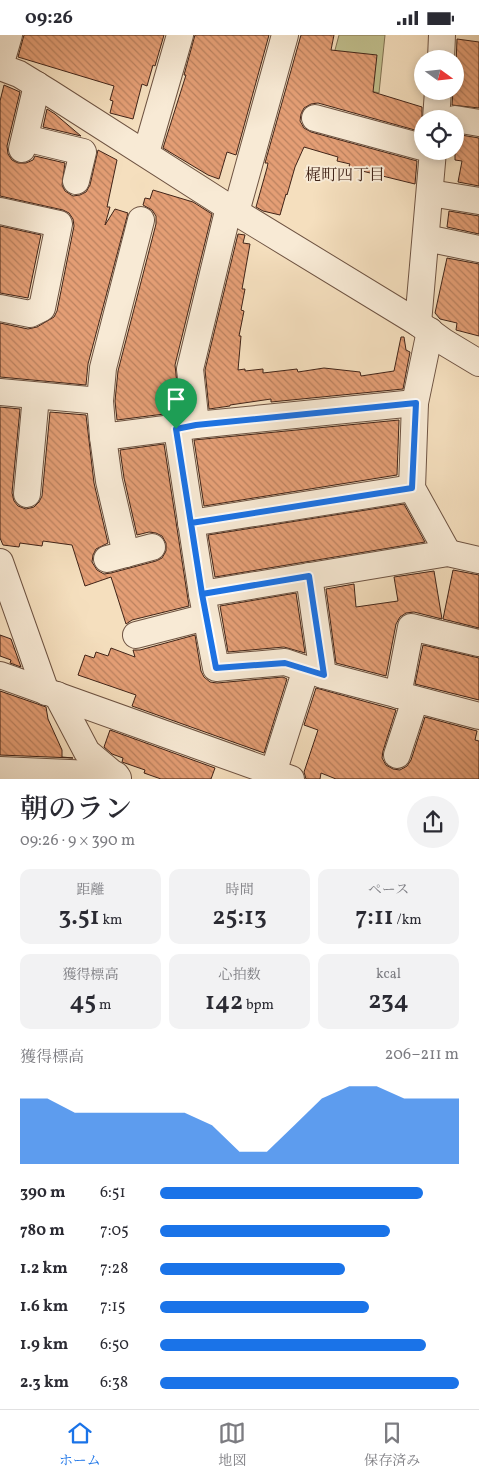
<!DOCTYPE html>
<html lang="ja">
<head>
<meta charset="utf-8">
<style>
	:root { --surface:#fff; --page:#f2f2f3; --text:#2b2b33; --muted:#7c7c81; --line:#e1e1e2; --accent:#1a73e8 }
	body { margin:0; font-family:Vollkorn,"Noto Serif JP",serif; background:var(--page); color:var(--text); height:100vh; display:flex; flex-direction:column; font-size:19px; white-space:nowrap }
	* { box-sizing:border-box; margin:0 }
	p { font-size:16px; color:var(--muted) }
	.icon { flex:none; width:28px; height:28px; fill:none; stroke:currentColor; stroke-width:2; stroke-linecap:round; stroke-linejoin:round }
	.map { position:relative; height:744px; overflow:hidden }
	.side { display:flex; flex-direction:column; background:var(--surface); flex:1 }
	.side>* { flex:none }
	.needle { width:32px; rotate:105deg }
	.controls { position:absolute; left:414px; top:15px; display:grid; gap:10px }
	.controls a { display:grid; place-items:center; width:50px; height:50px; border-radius:50%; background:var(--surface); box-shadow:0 2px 8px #0003; font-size:25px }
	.pin { position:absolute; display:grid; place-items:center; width:42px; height:42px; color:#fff; margin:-51px -21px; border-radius:50% 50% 50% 0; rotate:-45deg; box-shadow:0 0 5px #0007 }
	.pin .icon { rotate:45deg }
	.round { display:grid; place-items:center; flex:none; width:52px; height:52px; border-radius:26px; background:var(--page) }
	.overview { display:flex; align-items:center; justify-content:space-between; height:85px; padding:0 20px }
	h1 { font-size:28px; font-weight:600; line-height:38px }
	.stats { display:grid; grid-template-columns:repeat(3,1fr); gap:8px; height:85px; padding:5px 20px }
	.stats div { display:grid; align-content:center; border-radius:10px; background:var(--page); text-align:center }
	.stats b { font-size:25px; font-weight:600 }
	.stats small { font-size:14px; font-weight:400 }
	.stats p { font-size:14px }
	.chart { height:140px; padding:10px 20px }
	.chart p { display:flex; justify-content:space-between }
	.chart svg { width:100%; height:90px; margin-top:5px; fill:var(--accent); opacity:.7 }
	ul { padding:0 20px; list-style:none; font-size:16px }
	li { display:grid; grid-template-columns:80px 60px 1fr; align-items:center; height:38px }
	li i { height:12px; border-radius:6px; background:var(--accent) }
	.status { display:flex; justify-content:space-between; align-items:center; height:35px; padding:0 25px; background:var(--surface); direction:ltr }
	.status svg { height:14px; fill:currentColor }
	.tabs { display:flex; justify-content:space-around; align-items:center; height:70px; border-top:1px solid var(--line); background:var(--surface); font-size:14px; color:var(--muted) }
	.tabs a { display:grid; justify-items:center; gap:2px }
	.tabs .active { color:var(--accent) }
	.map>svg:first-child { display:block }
	.park { fill:#c1c08e; stroke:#817253 }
	.building { fill:url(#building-back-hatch); stroke:#412418 }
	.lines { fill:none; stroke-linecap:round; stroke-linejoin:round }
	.minor-casing { stroke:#6e5342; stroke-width:28 }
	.minor { stroke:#f8ead5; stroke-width:26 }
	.route-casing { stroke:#fff; stroke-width:10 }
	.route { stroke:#1a73e8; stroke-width:6 }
	.labels { text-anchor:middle; stroke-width:4; stroke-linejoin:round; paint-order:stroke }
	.neighbourhood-label { font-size:16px; fill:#412418; stroke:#f8ead5 }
</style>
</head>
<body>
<div class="status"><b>09:26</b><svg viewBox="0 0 49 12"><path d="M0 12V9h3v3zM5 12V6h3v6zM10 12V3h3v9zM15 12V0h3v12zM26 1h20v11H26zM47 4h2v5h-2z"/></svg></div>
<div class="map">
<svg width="479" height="744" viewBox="0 0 479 744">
	<defs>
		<pattern id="building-back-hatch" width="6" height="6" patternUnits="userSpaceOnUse" patternTransform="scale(1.25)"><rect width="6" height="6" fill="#e49e75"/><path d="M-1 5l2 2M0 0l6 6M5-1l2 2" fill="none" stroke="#ba815f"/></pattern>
	</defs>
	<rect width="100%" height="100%" fill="#f5dfbe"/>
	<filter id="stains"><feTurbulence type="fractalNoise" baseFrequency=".004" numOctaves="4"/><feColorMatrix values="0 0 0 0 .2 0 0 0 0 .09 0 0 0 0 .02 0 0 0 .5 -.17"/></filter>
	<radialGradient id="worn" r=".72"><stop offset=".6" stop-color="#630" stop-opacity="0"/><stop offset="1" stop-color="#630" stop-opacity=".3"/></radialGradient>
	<path class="park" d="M339,0h46l-6,58 -52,-13z"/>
	<g class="building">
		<path d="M24,0h140l-9,31 -2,-1 -6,21 -5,-2 -9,35 -23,-6 3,-12 -3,-1 4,-14 -96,-29z"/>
		<path d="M195,0h74l-33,120 -9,-3 -8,27 -11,-4 -45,-27 23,-73h-2z"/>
		<path d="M301,0h33l-3,15 46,5 -4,37 49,15v25l-104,-29 -7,1 -7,4 -3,6 -1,7 4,7 7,4 106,29 -2,23 -57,-14 -9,-4 1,-2 -13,-3 1,-4 -34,-10 -9,20 -8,28 -1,-1 -6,21 -17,-4 -7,-4 11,-39 1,-5h-3z"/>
		<path d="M457,4l22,3v66l-27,-3 1,-14h2z"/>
		<path d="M4,50l16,7 -13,54 1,8 4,6 6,3h8l7,-3 2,-4 30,7 -3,22 3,6 8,5 7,-1 6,-3 4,-7 8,-35 19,10 -10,47h3l-5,18 10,-16 13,4 -40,151 -2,21 -86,-8v-54l28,6 9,-2 17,-10 3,-6 17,-85 -1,-7 -4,-6 -6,-3 -63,-14v-95z"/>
		<path d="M47,74l8,5 26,22 -38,-9z"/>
		<path d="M455,99l24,4v48l-21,-4 4,-21 -7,-1z"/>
		<path d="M153,155l40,12 19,12 -37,151 5,47 -63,8 -2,-19 3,-30 38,-147v-8l-4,-6 -9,-5 2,-7 5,1z"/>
		<path d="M449,176l30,5v18l-32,-7z"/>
		<path d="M0,191l41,9 -13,63 -28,-5z"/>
		<path d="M238,199l7,1 -2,8 7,1 -8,45h3l-4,21 3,1 -5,25h2l-3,34 7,-1v2l18,-2v4l34,-4 1,3 26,-4 36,4 1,4 33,-5 7,-34h3l2,13 4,2 -7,37 -132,13v-3l-41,6v1l-21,3 -4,-39z"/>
		<path d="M447,223l32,6v72l-23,-6 1,-7 -17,-4 -5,-6z"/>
		<path d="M0,372l20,2 -8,84 2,8 4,5 8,3 8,-2 5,-5 3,-6 8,-84 36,3 8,68 14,60 -12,6 -3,6 -1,7 5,8 7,4 7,-1 45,-12 6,-3 4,-7v-8l-4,-7 -6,-3 -7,-1 -12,3 -13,-57 -4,-28 44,-6 25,162 -57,14 -6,4 -15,-47 -26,9 -13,-41 -29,-4 -1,5 -22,-3 -1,4 -16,-2 -3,-7z"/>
		<path d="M399,385l-2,55 -193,31 -10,-66z"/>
		<path d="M404,469l21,38 -210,35 -7,-42z"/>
		<path d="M453,535l26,5v53l-36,-9z"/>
		<path d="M434,536l8,48 -28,-7 -8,1 -6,4 -4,7 -10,52 -50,-13 -10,-74 28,-5 2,23 42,-6 -4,-24z"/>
		<path d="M296,558l9,60 -21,-6 -56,5 -8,-46z"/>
		<path d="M0,600l11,4 10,28 -11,-4 1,-3 -11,-4z"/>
		<path d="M195,600l6,36 3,6 6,5 7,1 66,-6 4,2 -23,74 -132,-47 4,-11 -58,-20 7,-20 9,3 2,-6 12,4 3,-8 24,9 -2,-7h7z"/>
		<path d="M423,610l56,13v42l-64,-16z"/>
		<path d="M316,653l80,22 -13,41 -1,7 4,7 7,4 7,1 7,-4 4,-6 14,-43 52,14 -2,9 4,1v38h-143l-15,-6 -1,6h-14l-2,-7 14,-42 -14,-5z"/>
		<path d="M0,656l46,16 2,12 14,31v7l11,1 -73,-3z"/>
		<path d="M110,695l105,38 -4,11h-50l-17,-6 1,-3 -23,-8 1,-4 -11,-4 -8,-7z"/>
	</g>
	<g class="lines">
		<g class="minor-casing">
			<g id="minor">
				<path d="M441,24l1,-24"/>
				<path d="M0,31l9,-31"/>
				<path d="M0,32l19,7 31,19 186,119 182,111 26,19 35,21"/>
				<path d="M315,83l107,29"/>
				<path d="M436,84l2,-28"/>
				<path d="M455,84l24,4"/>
				<path d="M25,103l58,14 -7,29"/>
				<path d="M22,114l15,-64"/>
				<path d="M146,118l34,-118"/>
				<path d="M430,158l49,8"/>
				<path d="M0,176l59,13 -17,84 -12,6 -30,-6"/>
				<path d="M236,177l49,-177"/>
				<path d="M141,185l-38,148 -3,33 3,36 93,-12 219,-22"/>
				<path d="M426,203l53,11"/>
				<path d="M418,288l15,-172"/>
				<path d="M430,296l-15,72 -3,85 36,65"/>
				<path d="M0,357l100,9"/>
				<path d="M196,390l-6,-56 39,-162"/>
				<path d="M177,394l25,165 246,-41 31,7"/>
				<path d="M103,402l6,44 17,73"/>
				<path d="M27,459l9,-98"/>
				<path d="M191,488l221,-35"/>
				<path d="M107,524l45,-12"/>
				<path d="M0,527l46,130"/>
				<path d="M309,541l14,99 156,41"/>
				<path d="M202,559l14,74 69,-6 38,13"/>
				<path d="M136,600l70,-18"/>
				<path d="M0,640l291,104"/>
				<path d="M57,660l30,57 31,26"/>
				<path d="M398,660l13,-68 68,16"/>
				<path d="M397,720l18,-55"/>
				<path d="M0,735l116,5"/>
				<path d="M273,738l33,-104"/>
			</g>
		</g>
		<use href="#minor" class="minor"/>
	</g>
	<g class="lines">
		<g class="route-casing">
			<path id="route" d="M176,394l26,165 107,-18 15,99 -39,-12 -69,5 -14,-74 -11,-71 221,-35 4,-85 -220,22 -20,4"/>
		</g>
		<use href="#route" class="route"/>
	</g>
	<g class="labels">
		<g class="neighbourhood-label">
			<text x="345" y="145">梶町四丁目</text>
		</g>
	</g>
	<rect width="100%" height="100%" filter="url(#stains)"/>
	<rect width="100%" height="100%" fill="url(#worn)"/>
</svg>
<div class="controls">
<a><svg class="needle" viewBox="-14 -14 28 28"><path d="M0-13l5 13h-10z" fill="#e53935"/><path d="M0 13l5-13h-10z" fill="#7c7c81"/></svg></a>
<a><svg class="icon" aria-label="locate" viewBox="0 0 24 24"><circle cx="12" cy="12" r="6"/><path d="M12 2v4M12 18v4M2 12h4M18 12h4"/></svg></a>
</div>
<div class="pin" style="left:176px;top:394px;background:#1e9e55"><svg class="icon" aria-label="arrive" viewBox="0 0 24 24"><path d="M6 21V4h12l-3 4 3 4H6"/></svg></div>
</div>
<section class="side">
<div class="overview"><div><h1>朝のラン</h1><p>09:26 · 9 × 390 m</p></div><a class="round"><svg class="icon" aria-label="share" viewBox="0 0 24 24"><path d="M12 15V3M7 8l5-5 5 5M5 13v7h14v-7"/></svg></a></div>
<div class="stats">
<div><p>距離</p><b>3.51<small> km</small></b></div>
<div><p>時間</p><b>25:13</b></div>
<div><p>ペース</p><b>7:11<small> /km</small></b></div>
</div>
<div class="stats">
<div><p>獲得標高</p><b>45<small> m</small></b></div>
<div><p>心拍数</p><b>142<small> bpm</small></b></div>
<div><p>kcal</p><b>234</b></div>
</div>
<div class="chart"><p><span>獲得標高</span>206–211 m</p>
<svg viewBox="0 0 160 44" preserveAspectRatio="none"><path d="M0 44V12L10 12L20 19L30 19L40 19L50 19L60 19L70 25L80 38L90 38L100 25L110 12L120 6L130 6L140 12L150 12L160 12V44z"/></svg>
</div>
<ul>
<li><b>390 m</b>6:51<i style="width:88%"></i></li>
<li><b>780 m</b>7:05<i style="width:77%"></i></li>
<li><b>1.2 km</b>7:28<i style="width:62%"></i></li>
<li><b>1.6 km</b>7:15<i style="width:70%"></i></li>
<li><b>1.9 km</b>6:50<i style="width:89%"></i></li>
<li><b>2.3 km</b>6:38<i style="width:100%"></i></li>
</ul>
</section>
<nav class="tabs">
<a class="active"><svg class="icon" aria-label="home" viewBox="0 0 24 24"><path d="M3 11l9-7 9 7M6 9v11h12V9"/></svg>ホーム</a>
<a><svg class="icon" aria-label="map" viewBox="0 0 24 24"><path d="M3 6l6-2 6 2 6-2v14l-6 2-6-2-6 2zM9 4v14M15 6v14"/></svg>地図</a>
<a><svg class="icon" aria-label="saved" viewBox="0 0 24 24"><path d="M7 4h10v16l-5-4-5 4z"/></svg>保存済み</a>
</nav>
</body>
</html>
